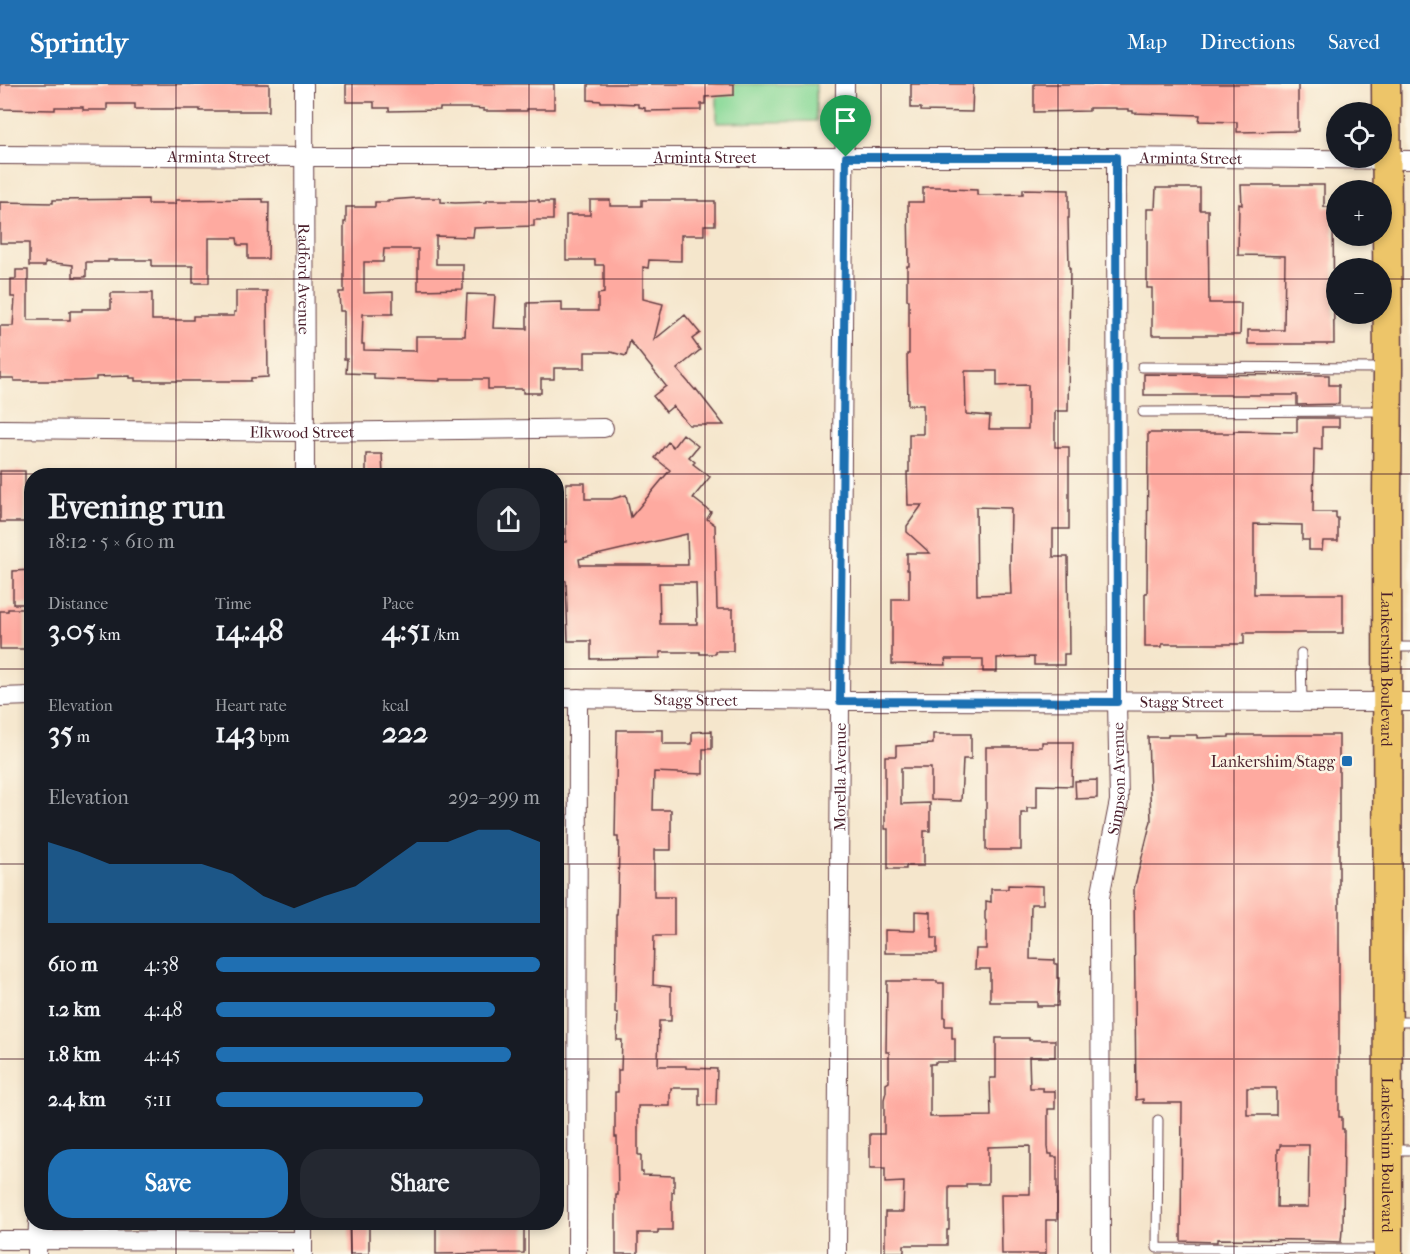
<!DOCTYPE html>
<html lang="en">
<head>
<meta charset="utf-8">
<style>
	:root { --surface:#171b24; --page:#242831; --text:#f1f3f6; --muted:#9ea1a6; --accent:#1f6fb2 }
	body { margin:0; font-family:"IM FELL French Canon",serif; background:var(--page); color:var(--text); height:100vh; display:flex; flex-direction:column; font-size:22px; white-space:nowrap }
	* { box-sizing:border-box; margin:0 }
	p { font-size:20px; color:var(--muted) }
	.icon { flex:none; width:33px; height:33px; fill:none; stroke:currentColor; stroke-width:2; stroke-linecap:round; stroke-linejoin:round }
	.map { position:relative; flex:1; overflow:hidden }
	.side { position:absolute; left:24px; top:384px; width:540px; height:762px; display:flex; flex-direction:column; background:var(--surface); border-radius:24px; box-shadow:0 3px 9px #0003 }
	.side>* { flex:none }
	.tools { position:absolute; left:1326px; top:18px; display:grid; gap:12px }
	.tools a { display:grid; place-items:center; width:66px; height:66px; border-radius:50%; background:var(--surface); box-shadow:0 3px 9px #0003; font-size:30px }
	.pin { position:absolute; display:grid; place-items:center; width:51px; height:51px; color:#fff; margin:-62px -26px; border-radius:50% 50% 50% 0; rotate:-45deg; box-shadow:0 0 6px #0007 }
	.pin .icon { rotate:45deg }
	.round { display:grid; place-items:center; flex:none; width:63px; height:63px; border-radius:24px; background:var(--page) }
	.head { display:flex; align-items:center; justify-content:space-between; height:102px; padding:0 24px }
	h1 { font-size:33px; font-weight:800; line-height:45px }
	.metrics { display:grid; grid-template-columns:repeat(3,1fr); gap:9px; height:102px; padding:6px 24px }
	.metrics div { display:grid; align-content:center }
	.metrics b { font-size:30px; font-weight:800 }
	.metrics small { font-size:16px; font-weight:400 }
	.metrics p { font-size:16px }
	.chart { height:168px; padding:12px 24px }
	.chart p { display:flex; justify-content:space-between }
	.chart svg { width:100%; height:108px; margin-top:6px; fill:var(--accent); opacity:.7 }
	.action { display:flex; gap:12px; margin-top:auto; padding:12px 24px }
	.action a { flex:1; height:69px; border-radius:24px; background:var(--accent); color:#fff; font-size:24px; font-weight:800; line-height:69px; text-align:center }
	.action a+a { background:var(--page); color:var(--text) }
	ul { padding:0 24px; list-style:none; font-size:20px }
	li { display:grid; grid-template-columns:96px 72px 1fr; align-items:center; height:45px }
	li i { height:15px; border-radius:8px; background:var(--accent) }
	header { display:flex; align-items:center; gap:36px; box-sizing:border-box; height:84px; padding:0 30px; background:var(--accent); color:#fff }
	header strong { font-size:28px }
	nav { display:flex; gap:33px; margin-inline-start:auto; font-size:21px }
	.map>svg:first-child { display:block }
	.green { fill:#89d998; stroke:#6a7c62; stroke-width:1.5 }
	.building { fill:#feaaa0; fill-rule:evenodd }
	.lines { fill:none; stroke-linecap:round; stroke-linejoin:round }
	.lane-casing { stroke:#643d43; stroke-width:11 }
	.street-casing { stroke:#643d43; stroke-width:20 }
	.primary-casing { stroke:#643d43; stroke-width:31 }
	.lane { stroke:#fff; stroke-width:9 }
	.street { stroke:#fff; stroke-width:18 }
	.primary { stroke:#edc569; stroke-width:28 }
	.route-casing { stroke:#fff; stroke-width:12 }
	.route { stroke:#1f6fb2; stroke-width:8 }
	.grid { fill:none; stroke:#4a1f2b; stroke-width:1.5; stroke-opacity:0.55 }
	.poi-dot { fill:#1f6fb2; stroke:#fcf5e5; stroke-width:2 }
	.labels { text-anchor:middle; stroke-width:5; stroke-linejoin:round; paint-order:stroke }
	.street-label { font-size:16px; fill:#4a1f2b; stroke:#fcf5e5 }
	.poi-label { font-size:16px; fill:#4a1f2b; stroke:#fcf5e5; text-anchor:end }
</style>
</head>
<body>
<header>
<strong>Sprintly</strong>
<nav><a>Map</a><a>Directions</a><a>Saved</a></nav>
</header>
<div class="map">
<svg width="1410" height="1170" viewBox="0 0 1410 1170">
	<rect width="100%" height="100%" fill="#fcf5e5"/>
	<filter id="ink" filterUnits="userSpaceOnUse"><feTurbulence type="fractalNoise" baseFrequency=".0167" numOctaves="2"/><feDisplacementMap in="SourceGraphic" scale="12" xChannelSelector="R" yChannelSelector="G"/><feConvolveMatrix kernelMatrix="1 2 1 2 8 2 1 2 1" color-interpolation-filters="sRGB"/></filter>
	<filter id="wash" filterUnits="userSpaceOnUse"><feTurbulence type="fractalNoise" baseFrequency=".008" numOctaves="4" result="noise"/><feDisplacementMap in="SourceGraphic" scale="24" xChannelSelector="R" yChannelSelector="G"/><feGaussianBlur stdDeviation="1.35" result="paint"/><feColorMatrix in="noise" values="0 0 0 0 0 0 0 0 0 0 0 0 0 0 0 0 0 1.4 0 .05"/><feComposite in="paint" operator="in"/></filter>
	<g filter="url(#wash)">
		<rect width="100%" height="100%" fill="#f5e6cc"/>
		<path class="green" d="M717,0h99v37l-99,2z"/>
		<g id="blocks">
			<g class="building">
				<path d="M0,0h269v27h-69v-2h-65v-5h-28v6h-24v-3h-28v3l-55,-1z"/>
				<path d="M346,0h208v25h-27v2h-43v-2l-12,-1h-32v2l-51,1v-3h-15v-6h-28z"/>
				<path d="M588,0h146v11l-29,2v7h-4v6l-56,1v-3l-7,-1v-3l-23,-1v-1h-14v-1l-13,-1z"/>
				<path d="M911,0h62l-1,28 -51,-1v-3h-10z"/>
				<path d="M1034,0h264v47l-61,1v-10l-38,-1 1,-6 -67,-2v-2h-4v-2h-13v-1h-27v3l-55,1z"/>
				<path d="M1241,101h83v22h9l1,137h-86v-14h36l1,-74 -47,-1 1,-51 3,1z"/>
				<path d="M923,103h26v2l28,1v5l46,-1v-5l46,1v28h-1l1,50h1l-2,143h-13v36h14v82h-16v28h15l1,97h-5v11h-30v-8l-37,1v14h-14v-13h-38l1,6 -54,-1v-65h17v-29h-2v-17h23l-23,-21v-6l15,-21h-14l-1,-33h2v-38h14v-29h-15l-1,-51h2v-54h-2v-34h2l-1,-64h15zM965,287h32v15l31,-1v44h-39l1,-13 -24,-2zM976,423l35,1 -1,59 1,27 -34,1z"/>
				<path d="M1156,104h44v22h8l1,93h32l-1,32h-88v-47h-5v-79h8z"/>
				<path d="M417,114h24v4l14,1 32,-1v-2h52v2h14v18h-19v6l-60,2 -1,9 -37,-1v28h27v25l-45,1v-41h-34l-1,13h-19v31l29,-1v22h-30l-1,30h2v6l52,1v-15h49l2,-42 28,1 -2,33 34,1v-26l35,-1v9h36v-17l6,-1v-28h-9v-5h-29v-45h24v-15h20v6h32v-6h56v1h17v24h-11v10h-23v26l-32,-1 -1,8 -5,-1v32l20,5 -9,36 31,-25 15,18 -8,6 8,11 -23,19 18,21 1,-1 28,36h-35l-16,-19 -7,6 -13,-16 13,-10 -36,-45 -4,15 -15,-4h-26v16h-31v11h-13v14h-18v-4h-35v-10h-48v2l-66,-2v-5l-28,-1 1,-14h-3v-48h-4l-1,-19h5v-70h2v-15h29v-5h13v-2z"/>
				<path d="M148,115v5h28v-4l87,-1v3h6l-1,57h-20v-14h-10l-1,-7h-28v45h-16v-17h-41v-6h-44v2h-22v15h-13v-12l-28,-3v4h-16v-23h-29v-41l53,1v-3z"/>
				<path d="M16,186h12v50h42v-9h12v-2h29v-16h41v27h41v-4h41v-4h2v-21h31l1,86 -17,1v3h-116v-3h-5v-2l-34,1v3l-17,1h-65v-3h-14v-52h13l2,-29h-4v-18h5z"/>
				<path d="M1144,290l185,1v10h10v19l-42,1v-10h-153z"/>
				<path d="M1297,334h42v9h-17v23l-8,-1 -1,63h23v6h2v23h-15l-1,9h-13v-10h-7v-15l-48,-1v70h89v39h-99v11h-82v3h-17v-54h2l1,-160h86v-2l63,1z"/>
				<path d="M683,350l15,12 -9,11 6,5 -2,2 17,13 -17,21 18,14 -4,7 8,6 2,84h16v42h-18v3h-15v-2h-40v6l-69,1v-18h-23l-2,-60 -10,-4v-35h10v-59h19v16h27l14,-4 5,22 39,-47 -15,-12 13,-16 5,5zM687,450l1,31h-108l-1,-6zM659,499h37l1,41h-37z"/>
				<path d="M366,370h16l1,22h-17z"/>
				<rect x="0" y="387" width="25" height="51"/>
				<path d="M32,486v34h-19v-33z"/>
				<path d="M8,525h17v40h-25v-38h8z"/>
				<path d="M617,646h46v14h29v-12l20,-1v18h-9v25l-49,-2 -1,38h18v40h-17v47h20v39h-20l-1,49 18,2v34h-12l-1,45h28v2l31,1 -1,36h-17v-17h-28v4h-1v14h-32v49h3v17h2v3l31,1v16h-2v38h-14v3h-20v21h-22v-59h2l-1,-58h-2v-45h3v-22h3l1,-30h-5l1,-27h-3l1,-75v-24h1l1,-14 1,-58h-1v-5h-3z"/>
				<path d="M933,650h38v25h-8l-2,42 -30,-1v-32h-30v36l29,-1v28h-6v35h-18v3h-18v-40h-3v-73h11v-10l37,-2z"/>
				<path d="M1168,651h29v3l32,-1v-2h110v382h3v12h2l-1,101h-1l-1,12 -33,-1v-1l-91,-1v3l-36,-1 1,-138h-39v-4l-7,1 -2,-211 17,-68 -3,-84h20zM1247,1004h29v27h-29zM1280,1061h29l-1,62h-31l1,-58h2z"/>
				<path d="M1042,658h31l-1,44 -35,-1v23h-10v5h-6v37h-35v-103h56z"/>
				<path d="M1097,696v18l-21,1 -1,-18z"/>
				<path d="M1008,801l35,1v18h-12l-1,55 25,1v4h2v14h2l-1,28h-21v-4h-47v-33h-15l1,-20h10v-28l-1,-2v-7l1,-2v-9l5,1v-13h17z"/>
				<path d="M915,827l16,1v16h1v10h5v15h-52v-23l30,1z"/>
				<path d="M887,897h50v2h7v34h1v9h7v12h3v24h-20v2h-5v53l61,-1 -1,-38h6v-40h33v2h26v17h-26l1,31h13v3h12v18h-7v38l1,7h3v3h5v63h-11v34h-44l-1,-60h29v-48l-42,1v37h-22v3h-17v43h-2v15h-43v7h-19v-40h18l1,-30 -19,1v-15h-15v-34h14v-35l2,-7v-8l3,-2v-30h-3z"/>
				<path d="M349,1138h20v32h-19z"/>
				<path d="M436,1138h88v31l-88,1z"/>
			</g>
		</g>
	</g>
	<g filter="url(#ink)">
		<use href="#blocks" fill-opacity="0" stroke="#643d43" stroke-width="1.5"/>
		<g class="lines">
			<g class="lane-casing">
				<g id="lane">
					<path d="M1142,283l244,1"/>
					<path d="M1143,328l242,-1"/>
					<path d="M1390,563h20"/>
					<path d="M1301,569l1,49"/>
					<path d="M1390,938h20"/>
					<path d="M1158,1036l-1,128 228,1"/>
					<path d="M1390,1066h20"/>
				</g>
			</g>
			<g class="street-casing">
				<g id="street">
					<path id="s1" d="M304,0l1,392"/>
					<path id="s2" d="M0,71l304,2h812l294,3"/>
					<path id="s3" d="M0,345l305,3 299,-4"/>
					<path d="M0,613l32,-1"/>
					<path id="s4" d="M556,614l284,3 570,1"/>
					<path d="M303,1138v32"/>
					<path d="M0,1156l303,1"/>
					<path d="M37,1170l1,-32"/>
					<path d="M577,1170l1,-556"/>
					<path id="s5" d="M837,1170l3,-553 5,-617"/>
					<path id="s6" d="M1101,1170l-1,-357 19,-96 -2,-99 -1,-545"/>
				</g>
			</g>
			<g class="primary-casing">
				<g id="primary">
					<path id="s7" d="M1386,0l2,284 -1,130 1,756"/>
				</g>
			</g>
			<use href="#lane" class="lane"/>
			<use href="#street" class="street"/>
			<use href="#primary" class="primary"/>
		</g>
	</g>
	<g class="lines" filter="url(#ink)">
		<g class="route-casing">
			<path id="route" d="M846,73h270l1,545 -277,-1z"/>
		</g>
		<use href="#route" class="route"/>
	</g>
	<path class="grid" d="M176,0v392M352,0v392M529,0v392M705,0v1170M881,0v1170M1058,0v1170M1234,0v1170M0,195h1336M1382,195h28M0,390h1410M0,585h32M556,585h854M0,780h32M556,780h854M0,975h32M556,975h854M176,1138v32M352,1138v32M529,1138v32"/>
	<rect class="poi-dot" x="1341" y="671" width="12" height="12" rx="3"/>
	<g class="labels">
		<g class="street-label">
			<text dy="6" stroke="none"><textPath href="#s2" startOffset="219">Arminta Street</textPath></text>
			<text dy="6" stroke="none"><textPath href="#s2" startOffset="705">Arminta Street</textPath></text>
			<text dy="6" stroke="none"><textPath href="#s2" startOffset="1191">Arminta Street</textPath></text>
			<text dy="6" stroke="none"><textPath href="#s1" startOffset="195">Radford Avenue</textPath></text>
			<text dy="6" stroke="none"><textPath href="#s3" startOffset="302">Elkwood Street</textPath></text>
			<text dy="6" stroke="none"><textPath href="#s7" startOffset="585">Lankershim Boulevard</textPath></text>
			<text dy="6" stroke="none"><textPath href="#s4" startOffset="140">Stagg Street</textPath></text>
			<text dy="6" stroke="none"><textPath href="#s4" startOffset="626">Stagg Street</textPath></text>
			<text dy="6" stroke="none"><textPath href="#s5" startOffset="477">Morella Avenue</textPath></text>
			<text dy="6" stroke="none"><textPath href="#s6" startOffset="477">Simpson Avenue</textPath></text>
			<text dy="6" stroke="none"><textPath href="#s7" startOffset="1071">Lankershim Boulevard</textPath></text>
		</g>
		<g class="poi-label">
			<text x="1335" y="683">Lankershim/Stagg</text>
		</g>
	</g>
</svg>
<div class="tools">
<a><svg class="icon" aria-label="locate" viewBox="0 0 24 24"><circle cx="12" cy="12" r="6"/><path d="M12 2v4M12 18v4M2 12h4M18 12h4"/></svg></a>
<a>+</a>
<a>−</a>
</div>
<div class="pin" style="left:846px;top:73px;background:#1e9e55"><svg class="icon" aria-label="arrive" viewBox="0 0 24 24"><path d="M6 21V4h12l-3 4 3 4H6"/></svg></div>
<section class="side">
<div class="head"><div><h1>Evening run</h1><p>18:12 · 5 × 610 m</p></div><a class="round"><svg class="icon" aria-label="share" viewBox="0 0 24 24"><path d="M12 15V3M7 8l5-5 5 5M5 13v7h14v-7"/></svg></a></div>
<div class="metrics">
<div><p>Distance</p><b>3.05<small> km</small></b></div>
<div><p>Time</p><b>14:48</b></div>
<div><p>Pace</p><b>4:51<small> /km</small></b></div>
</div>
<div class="metrics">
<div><p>Elevation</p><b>35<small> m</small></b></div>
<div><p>Heart rate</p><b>143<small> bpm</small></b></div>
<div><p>kcal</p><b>222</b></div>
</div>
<div class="chart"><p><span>Elevation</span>292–299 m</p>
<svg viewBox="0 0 160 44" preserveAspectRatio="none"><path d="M0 44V11L10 15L20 20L30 20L40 20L50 20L60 24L70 33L80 38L90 33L100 29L110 20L120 11L130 11L140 6L150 6L160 11V44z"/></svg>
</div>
<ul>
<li><b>610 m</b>4:38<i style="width:100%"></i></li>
<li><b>1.2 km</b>4:48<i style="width:86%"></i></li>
<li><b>1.8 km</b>4:45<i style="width:91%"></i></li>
<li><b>2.4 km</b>5:11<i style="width:64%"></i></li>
</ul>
<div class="action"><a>Save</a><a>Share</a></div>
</section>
</div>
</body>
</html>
